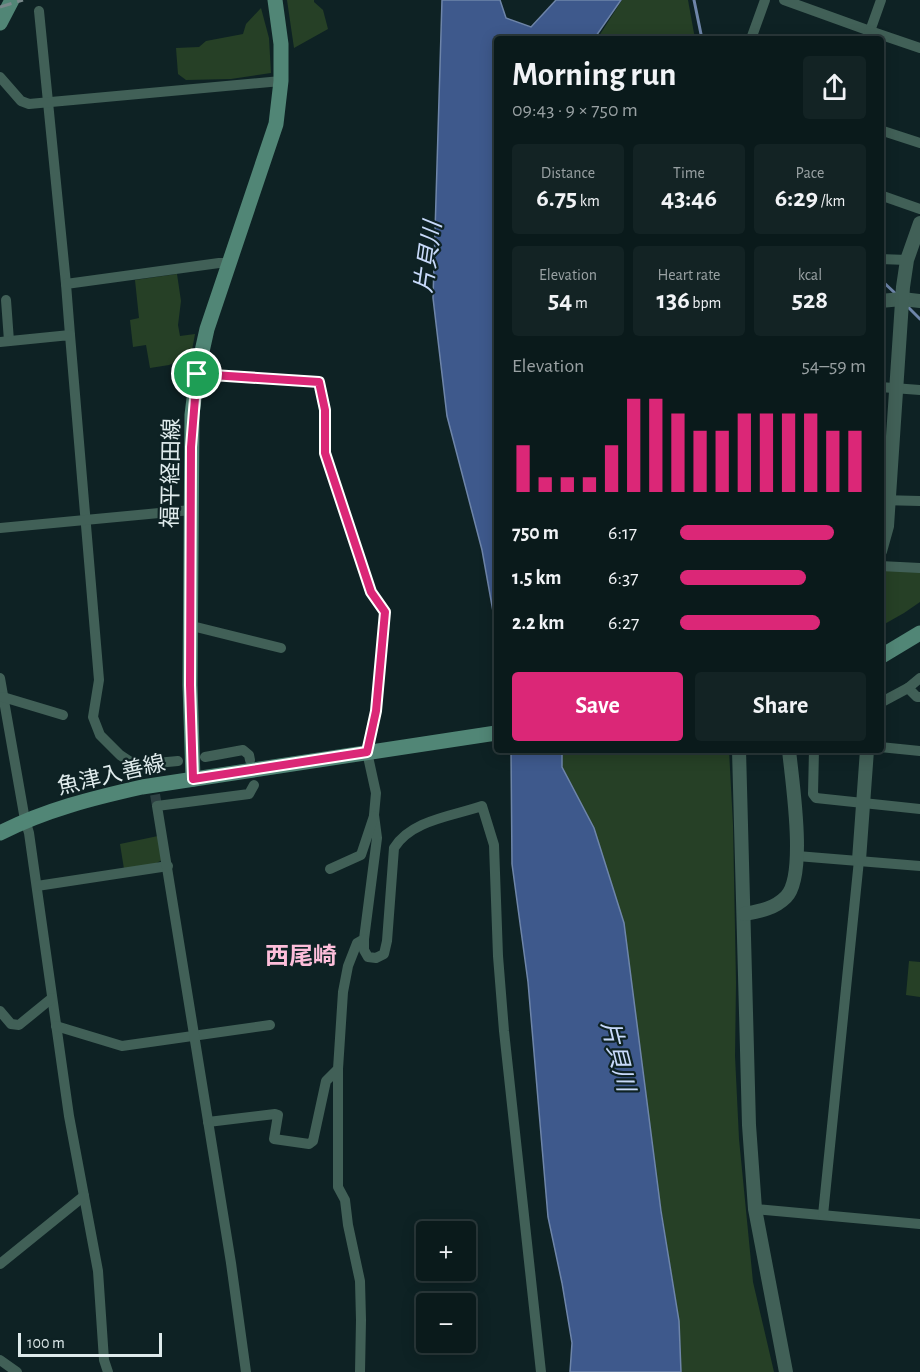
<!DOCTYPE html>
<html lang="en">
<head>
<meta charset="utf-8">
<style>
	:root { --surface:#0a1a1b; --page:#132324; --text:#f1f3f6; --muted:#99a1a3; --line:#2a383a; --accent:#db2777 }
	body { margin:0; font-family:"Alegreya Sans","Noto Sans JP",sans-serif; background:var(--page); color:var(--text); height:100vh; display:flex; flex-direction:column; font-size:22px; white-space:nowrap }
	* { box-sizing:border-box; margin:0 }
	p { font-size:20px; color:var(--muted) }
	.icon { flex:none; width:33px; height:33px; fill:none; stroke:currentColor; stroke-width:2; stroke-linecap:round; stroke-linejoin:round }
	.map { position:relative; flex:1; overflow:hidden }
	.side { position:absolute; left:494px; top:36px; width:390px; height:717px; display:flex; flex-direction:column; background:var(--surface); border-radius:6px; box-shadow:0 3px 15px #0003,0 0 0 2px var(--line) }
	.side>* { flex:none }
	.buttons { position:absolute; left:416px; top:1221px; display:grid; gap:12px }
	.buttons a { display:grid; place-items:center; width:60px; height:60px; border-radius:6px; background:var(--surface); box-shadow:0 3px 15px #0003,0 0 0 2px var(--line); font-size:30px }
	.scale { position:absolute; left:18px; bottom:15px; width:144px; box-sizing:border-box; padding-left:6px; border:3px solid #dfebec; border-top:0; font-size:16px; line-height:21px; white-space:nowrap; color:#dfebec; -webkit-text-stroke:4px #0e2224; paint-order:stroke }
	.pin { position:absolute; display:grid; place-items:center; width:51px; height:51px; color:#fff; margin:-26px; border:3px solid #fff; border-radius:50%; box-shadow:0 2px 6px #0007 }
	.round { display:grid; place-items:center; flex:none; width:63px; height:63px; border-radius:6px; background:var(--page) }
	.head { display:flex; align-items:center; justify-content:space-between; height:102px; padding:0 18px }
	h1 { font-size:33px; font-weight:700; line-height:45px }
	.metrics { display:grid; grid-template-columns:repeat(3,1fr); gap:9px; height:102px; padding:6px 18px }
	.metrics div { display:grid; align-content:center; border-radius:6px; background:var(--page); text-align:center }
	.metrics b { font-size:26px; font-weight:700 }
	.metrics small { font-size:16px; font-weight:400 }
	.metrics p { font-size:16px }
	.chart { height:168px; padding:12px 18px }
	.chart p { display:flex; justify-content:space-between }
	.chart svg { width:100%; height:108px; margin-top:6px; stroke:var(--accent); stroke-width:6 }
	.primary-button { display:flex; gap:12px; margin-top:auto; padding:12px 18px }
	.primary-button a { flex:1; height:69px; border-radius:6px; background:var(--accent); color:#fff; font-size:24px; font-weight:700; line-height:69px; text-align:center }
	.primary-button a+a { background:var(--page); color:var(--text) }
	ul { padding:0 18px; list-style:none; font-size:20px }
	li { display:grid; grid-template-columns:96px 72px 1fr; align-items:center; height:45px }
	li i { height:15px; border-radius:8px; background:var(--accent) }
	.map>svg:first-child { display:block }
	.green { fill:#264026 }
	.water { fill:#3e598c; stroke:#6e85a9; stroke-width:1.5 }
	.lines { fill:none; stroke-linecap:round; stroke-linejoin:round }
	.stream { stroke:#6e85a9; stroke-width:3 }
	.minor-tunnel { stroke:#2d4042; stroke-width:10; stroke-dasharray:10 5; stroke-linecap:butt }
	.minor { stroke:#416057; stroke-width:10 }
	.tertiary { stroke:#416057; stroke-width:14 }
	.secondary { stroke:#518676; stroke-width:15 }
	.rail { stroke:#78888a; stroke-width:3; stroke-dasharray:12 6; stroke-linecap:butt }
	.route-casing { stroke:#fff; stroke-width:12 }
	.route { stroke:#db2777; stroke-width:8 }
	.labels { text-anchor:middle; stroke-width:4.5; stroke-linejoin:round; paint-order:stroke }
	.street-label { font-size:22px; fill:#dfebec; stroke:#0e2224 }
	.water-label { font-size:24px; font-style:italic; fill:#c8dafa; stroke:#0e2224 }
	.neighbourhood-label { font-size:24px; font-weight:bold; fill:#fdbeda; stroke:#0e2224 }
</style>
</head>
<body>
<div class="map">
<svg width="920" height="1372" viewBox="0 0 920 1372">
	<rect width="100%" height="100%" fill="#0e2224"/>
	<g class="green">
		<path d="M287,0h27v2l9,8 5,19 -34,19z"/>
		<path d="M622,0h66l7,39h-98z"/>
		<path d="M261,8l8,30 2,35 -40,6 -45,1 -8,-6 -2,-26 23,-1 7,-6 37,-7 3,-10z"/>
		<path d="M177,274l4,27 -3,24 2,11 15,-2 -6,32 -13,-4 -7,3 -19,3 -4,-23 -13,2 -3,-27 9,-2 -4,-38z"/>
		<path d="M881,566l39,3v33l-16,11 -23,13z"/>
		<path d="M562,750h167l4,75 3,158 -1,73 4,83 14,143 21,90h-93l-2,-51 -20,-126 -16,-120 -49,-247 -32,-62z"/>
		<path d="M158,836l4,24 -9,5 -29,4 -4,-25z"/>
		<path d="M909,961l11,1v35l-14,-2z"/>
	</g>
	<g class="water">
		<path d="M442,0h58l6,18 25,9 25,-27h65l-27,39h-98v589l-14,-78 -35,-134 -14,-118z"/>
		<path d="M511,750h51v17l32,61 30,95 37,288 18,110 2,51h-111l2,-29 -10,-60 -14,-66 -20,-235 -16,-118z"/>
	</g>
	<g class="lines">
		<g class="stream">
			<path d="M694,0l8,39"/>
			<path d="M880,279l16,15"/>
			<path d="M906,305l14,14"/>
		</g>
		<path class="minor-tunnel" d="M150,765l7,41"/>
		<g class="minor">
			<path d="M784,0l86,31 11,-31"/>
			<path d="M39,11l27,273"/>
			<path d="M751,39l14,-39"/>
			<path d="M867,39l3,-8 50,17"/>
			<path d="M0,77l21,24 8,3 252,-23"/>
			<path d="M880,130l40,13"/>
			<path d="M880,195l40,14"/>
			<path d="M880,259l27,1"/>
			<path d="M6,300l3,41"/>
			<path d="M70,335l-4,-51 153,-21h10"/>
			<path d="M0,342l70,-7 29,345 -6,37 7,18 20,20 15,10 43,-4"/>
			<path d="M197,374l122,8 6,28v43l46,139 14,20 -9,99 -9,41 9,41 -2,22 3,23 -13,101 -7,4 -9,23 -5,26 -5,77 -12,12 -13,60 -4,3 -35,-5 4,-24 -3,-1 -67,8"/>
			<path d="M880,387l40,3"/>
			<path d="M880,500l40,1"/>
			<path d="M0,528l191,-18"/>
			<path d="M880,566l40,2"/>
			<path d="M192,626l89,22"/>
			<path d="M0,678l25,142 4,13 40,283 29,155 6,89 4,12"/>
			<path d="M908,688l9,9h3"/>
			<path d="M3,697l60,18"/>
			<path d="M880,703l28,-15 12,-10"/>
			<path d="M880,747l40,4"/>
			<path d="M814,750l-1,44 3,4 104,11"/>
			<path d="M205,757l38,-7 6,5 1,5"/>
			<path d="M797,856l123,10"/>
			<path d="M330,869l31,-14 13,-39"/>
			<path d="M37,886l131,-20"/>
			<path d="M364,939v11l4,7 8,1 8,-4 3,-13 7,-93c17,-28 59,-32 88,-42l12,39 4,111 6,75 37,341"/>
			<path d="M0,1011l11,13 8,1 33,-27"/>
			<path d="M56,1026l66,20 148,-21"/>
			<path d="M338,1069v118l7,13 3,25 12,56 1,39 -1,52"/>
			<path d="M755,1209l165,15"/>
			<path d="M823,1215l36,-355"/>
			<path d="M0,1264l84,-68"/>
			<path d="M0,1360l17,12"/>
			<path d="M246,1372l-15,-109 -74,-457 92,-12 5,-9"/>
		</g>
		<g class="tertiary">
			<path d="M880,301l22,-2 18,2"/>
			<path d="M880,551l7,-25 16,-239 4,-27 13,-37"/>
			<path d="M739,750l10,375 6,84 31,163"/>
			<path d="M859,860l8,-110"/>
			<path d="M744,914c16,-3 30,-5 42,-17 21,-21 6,-116 3,-147"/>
		</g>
		<g class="secondary">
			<path d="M0,23l12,-23"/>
			<path d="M880,657l40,-24"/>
			<path d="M193,779l-3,-94 2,-270 5,-41 10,-45 69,-205 5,-43v-37l-6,-44"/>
			<path d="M0,833c45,-23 93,-35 142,-46l354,-54"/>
		</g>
		<path class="rail" d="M0,7l23,-7"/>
	</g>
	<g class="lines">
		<g class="route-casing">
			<path id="route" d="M197,374l122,8 6,28v43l46,139 14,20 -9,99 -9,41 -174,27 -3,-94 1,-238z"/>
		</g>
		<use href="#route" class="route"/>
	</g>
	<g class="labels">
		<g class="street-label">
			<text transform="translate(170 473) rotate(-89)" y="8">福平経田線</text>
			<text transform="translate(111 774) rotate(-13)" y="8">魚津入善線</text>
		</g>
		<g class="water-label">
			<text transform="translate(428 257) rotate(-82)" y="8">片貝川</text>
			<text transform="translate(618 1056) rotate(76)" y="8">片貝川</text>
		</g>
		<g class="neighbourhood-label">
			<text x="301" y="964">西尾崎</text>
		</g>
	</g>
</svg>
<div class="buttons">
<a>+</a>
<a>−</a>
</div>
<div class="scale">100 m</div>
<div class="pin" style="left:197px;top:374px;background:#1e9e55"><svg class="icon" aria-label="arrive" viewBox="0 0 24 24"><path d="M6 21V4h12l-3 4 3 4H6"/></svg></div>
<section class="side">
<div class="head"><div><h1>Morning run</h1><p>09:43 · 9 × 750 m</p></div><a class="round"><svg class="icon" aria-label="share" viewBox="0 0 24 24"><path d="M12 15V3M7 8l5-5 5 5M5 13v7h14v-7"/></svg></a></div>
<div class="metrics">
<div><p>Distance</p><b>6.75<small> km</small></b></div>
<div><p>Time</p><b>43:46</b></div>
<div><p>Pace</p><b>6:29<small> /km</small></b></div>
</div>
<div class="metrics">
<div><p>Elevation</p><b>54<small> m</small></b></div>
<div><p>Heart rate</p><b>136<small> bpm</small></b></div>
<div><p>kcal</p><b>528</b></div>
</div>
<div class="chart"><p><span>Elevation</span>54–59 m</p>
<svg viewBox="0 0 160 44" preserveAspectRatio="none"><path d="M5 44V25M15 44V38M25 44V38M35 44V38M45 44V25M55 44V6M65 44V6M75 44V12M85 44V19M95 44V19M105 44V12M115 44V12M125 44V12M135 44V12M145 44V19M155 44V19"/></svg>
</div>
<ul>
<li><b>750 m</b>6:17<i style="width:83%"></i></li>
<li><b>1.5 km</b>6:37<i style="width:68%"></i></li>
<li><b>2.2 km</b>6:27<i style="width:75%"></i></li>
</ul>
<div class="primary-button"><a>Save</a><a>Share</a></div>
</section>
</div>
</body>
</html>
